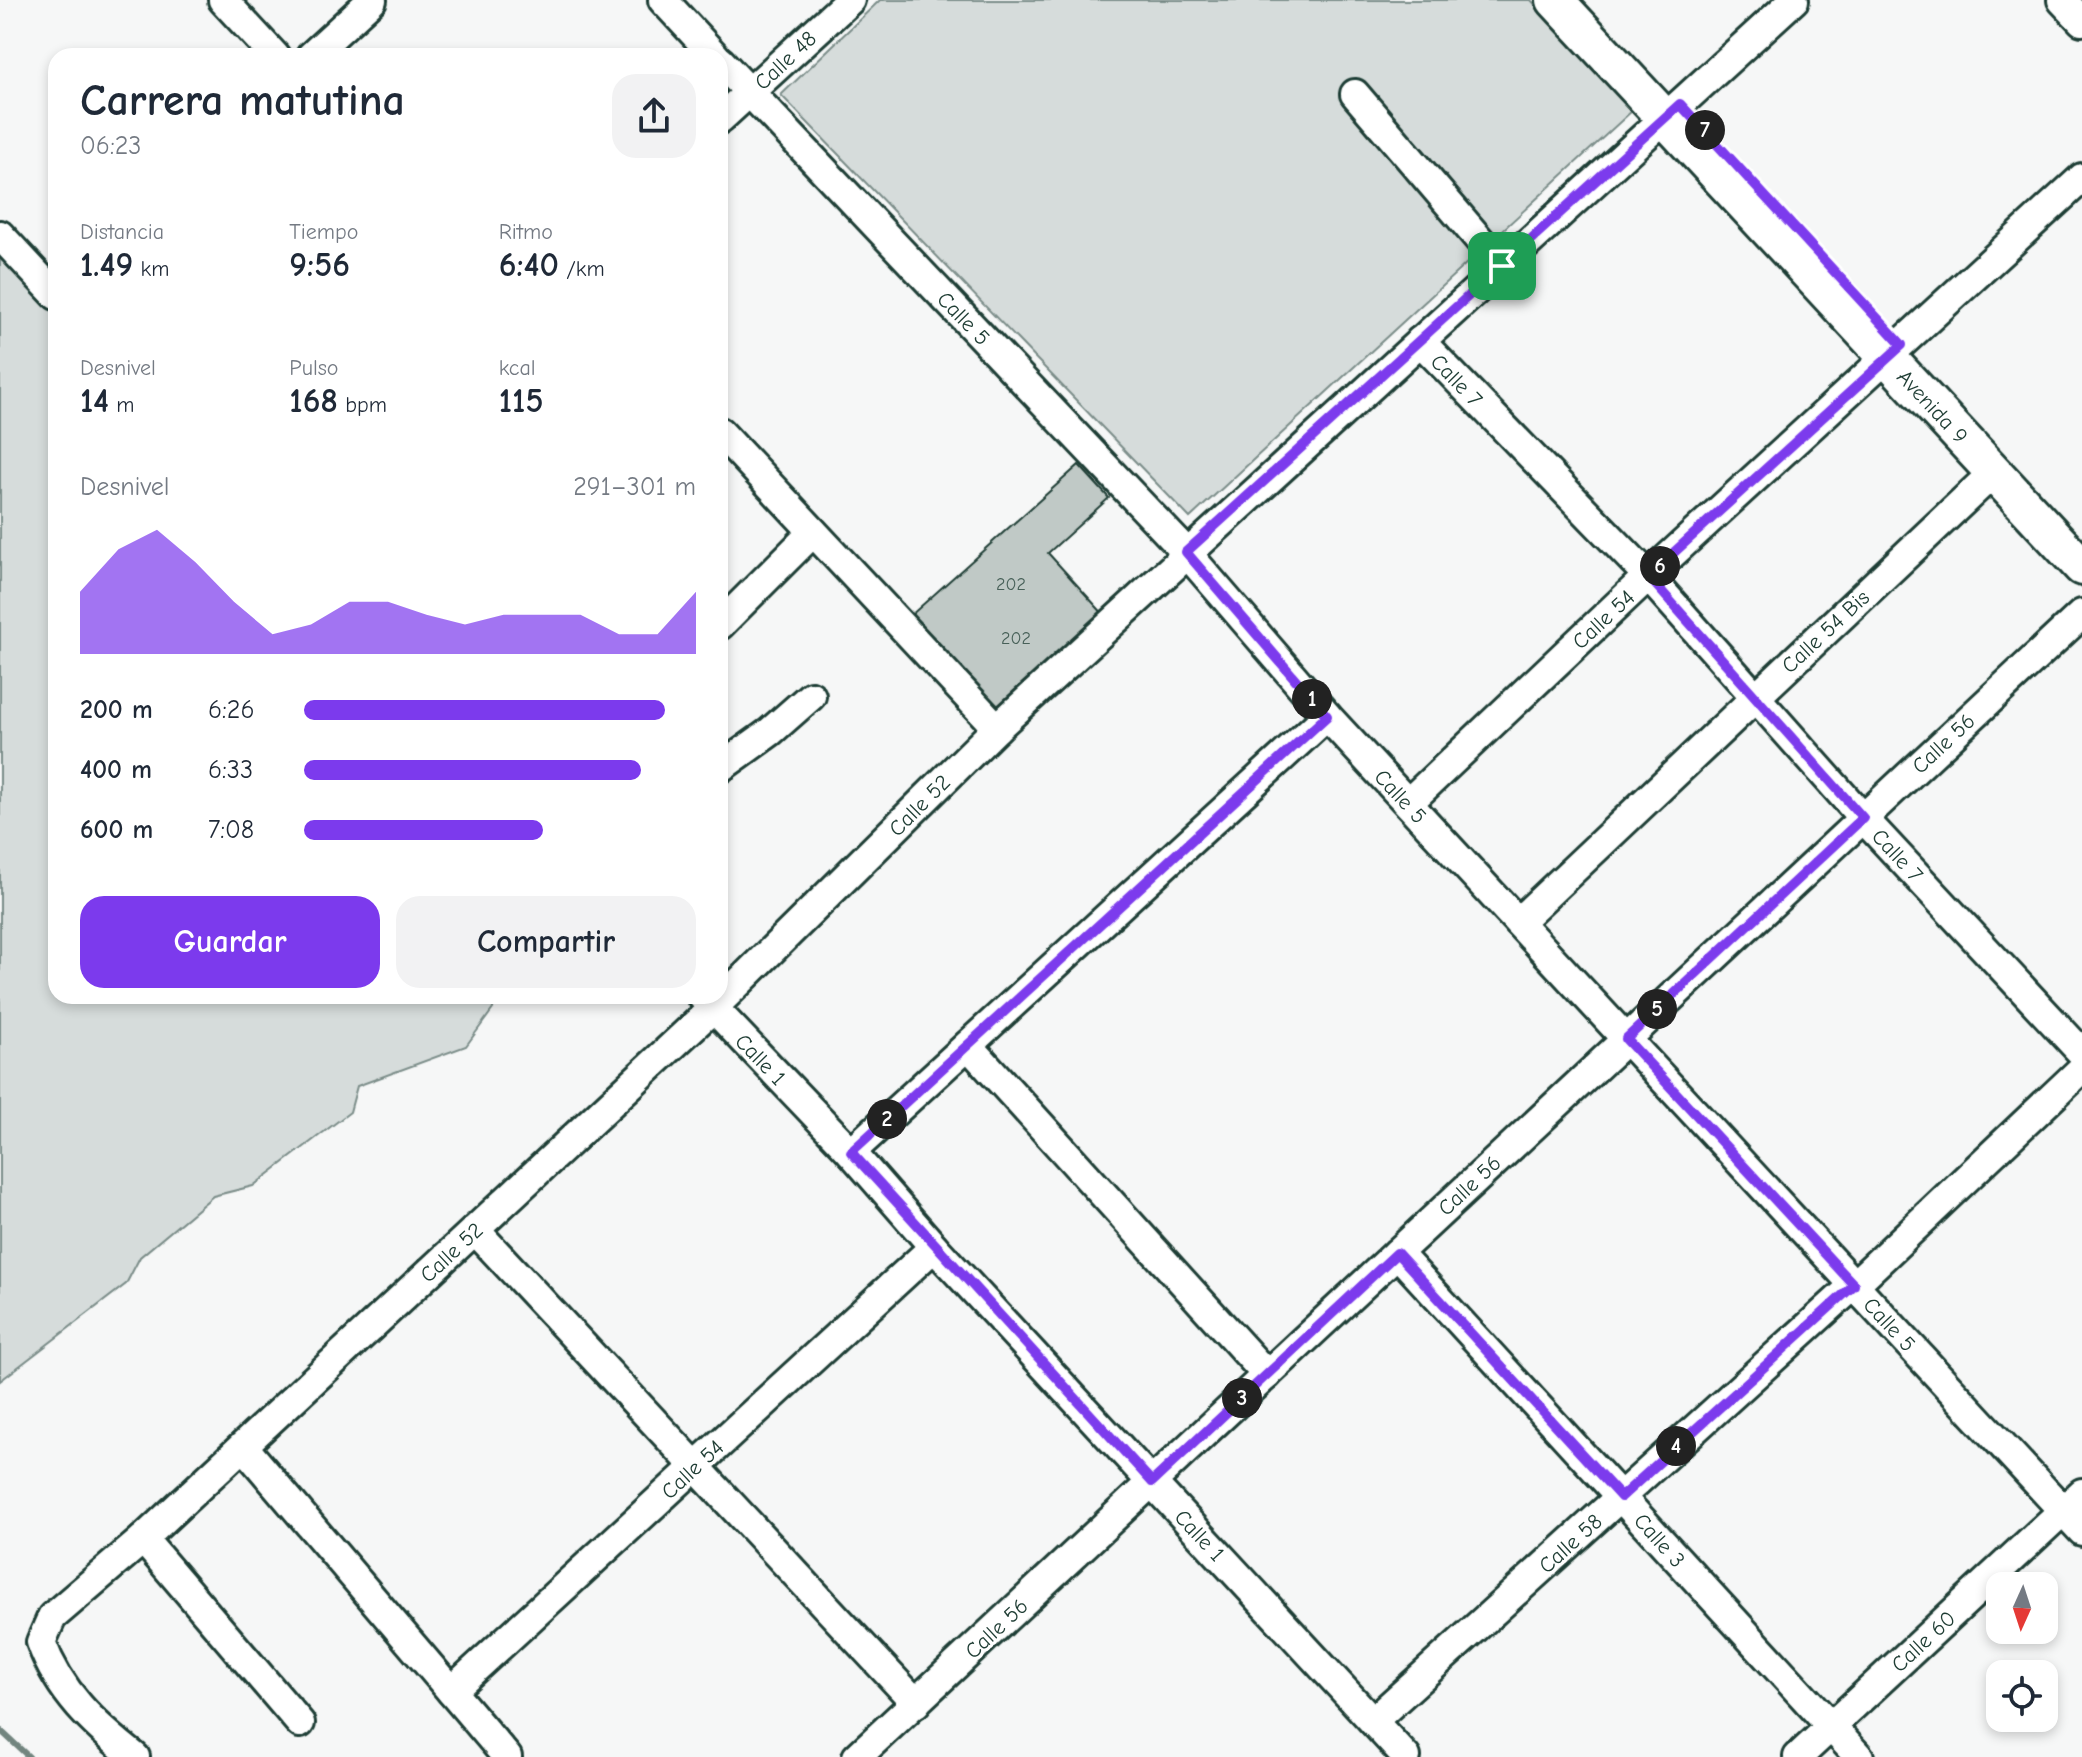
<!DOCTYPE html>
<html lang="es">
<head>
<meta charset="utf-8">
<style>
	:root { --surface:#fff; --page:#f2f2f3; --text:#1f2937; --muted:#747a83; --accent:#7c3aed }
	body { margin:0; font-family:"Comic Neue",sans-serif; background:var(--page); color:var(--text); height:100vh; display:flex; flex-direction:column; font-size:30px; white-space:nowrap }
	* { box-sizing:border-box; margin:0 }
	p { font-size:26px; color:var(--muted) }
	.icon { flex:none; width:44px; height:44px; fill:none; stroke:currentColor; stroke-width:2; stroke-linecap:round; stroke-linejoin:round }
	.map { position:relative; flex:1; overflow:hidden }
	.panel { position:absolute; left:48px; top:48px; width:680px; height:956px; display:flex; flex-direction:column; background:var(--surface); border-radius:24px; box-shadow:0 4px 12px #0003 }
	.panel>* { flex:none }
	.needle { width:52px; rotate:183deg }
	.controls { position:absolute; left:1986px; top:1572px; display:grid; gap:16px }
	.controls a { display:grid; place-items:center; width:72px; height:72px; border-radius:16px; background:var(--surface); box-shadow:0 4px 12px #0003; font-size:40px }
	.pin { position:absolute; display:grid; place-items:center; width:68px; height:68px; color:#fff; margin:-34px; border-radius:16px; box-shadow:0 4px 12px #0006 }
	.km { position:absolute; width:40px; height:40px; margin:-20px; border-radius:50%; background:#222; color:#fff; font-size:22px; line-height:40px; text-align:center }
	.round { display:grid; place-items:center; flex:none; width:84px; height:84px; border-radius:24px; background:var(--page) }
	.overview { display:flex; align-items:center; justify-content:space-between; height:136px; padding:0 32px }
	h1 { font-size:44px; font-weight:800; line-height:60px }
	.figures { display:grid; grid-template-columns:repeat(3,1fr); gap:12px; height:136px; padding:8px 32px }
	.figures div { display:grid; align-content:center }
	.figures b { font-size:34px; font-weight:800 }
	.figures small { font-size:22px; font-weight:400 }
	.figures p { font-size:22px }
	.chart { height:224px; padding:16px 32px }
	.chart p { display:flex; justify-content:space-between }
	.chart svg { width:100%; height:144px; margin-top:8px; fill:var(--accent); opacity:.7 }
	.button { display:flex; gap:16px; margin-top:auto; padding:16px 32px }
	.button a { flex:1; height:92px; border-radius:24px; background:var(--accent); color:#fff; font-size:32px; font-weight:800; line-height:92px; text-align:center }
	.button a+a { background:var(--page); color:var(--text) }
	ul { padding:0 32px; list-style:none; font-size:26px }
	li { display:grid; grid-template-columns:128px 96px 1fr; align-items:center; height:60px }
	li i { height:20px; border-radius:10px; background:var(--accent) }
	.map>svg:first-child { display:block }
	.green { fill:#d6dcdb; stroke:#7a8c88; stroke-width:2 }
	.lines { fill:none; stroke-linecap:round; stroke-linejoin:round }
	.stream { stroke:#72857f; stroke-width:6 }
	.building { fill:#c0c9c6; stroke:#1f3d34; stroke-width:2 }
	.minor-casing { stroke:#1f3d34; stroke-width:34 }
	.major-casing { stroke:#1f3d34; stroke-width:42 }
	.minor { stroke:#fff; stroke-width:28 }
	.major { stroke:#fff; stroke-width:36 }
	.route-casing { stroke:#fff; stroke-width:16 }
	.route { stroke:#7c3aed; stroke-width:10 }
	.labels { text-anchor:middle; stroke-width:6; stroke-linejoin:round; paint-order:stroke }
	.number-label { font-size:18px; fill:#476058 }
	.street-label { font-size:22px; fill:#1f3d34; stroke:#fff }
</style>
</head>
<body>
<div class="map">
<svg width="2082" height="1757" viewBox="0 0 2082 1757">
	<rect width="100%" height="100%" fill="#f6f7f7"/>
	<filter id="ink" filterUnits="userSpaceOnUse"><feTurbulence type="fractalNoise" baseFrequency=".0125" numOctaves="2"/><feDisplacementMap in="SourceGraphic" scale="16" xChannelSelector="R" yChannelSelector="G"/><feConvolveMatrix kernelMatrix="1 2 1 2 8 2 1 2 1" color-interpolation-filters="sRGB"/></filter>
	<g filter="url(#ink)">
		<g class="green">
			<path d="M880,0h651l102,110 -443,408 -409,-423z"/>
			<path d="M0,254l56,61v681h438l-1,13 -27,37 -109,40 -7,26 -97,74 -40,10 -73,61 -14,27 -126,97z"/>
		</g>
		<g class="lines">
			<path class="stream" d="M0,1730l29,27"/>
		</g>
		<path class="building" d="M1079,465l30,33 -61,55 58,64 -107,96 -89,-97z"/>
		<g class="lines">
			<g class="minor-casing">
				<g id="minor">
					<path d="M223,0l52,56"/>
					<path d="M663,0l52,56"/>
					<path d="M2062,0l20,21"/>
					<path d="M311,56l61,-56"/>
					<path d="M720,61l466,491 141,164 755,815"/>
					<path d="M1355,94l147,172"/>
					<path d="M720,119l130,-119"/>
					<path d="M0,235l56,60"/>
					<path d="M1420,341l228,235 215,242 219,235"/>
					<path d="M720,432l277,296"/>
					<path d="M720,625l93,-93"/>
					<path d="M720,768l50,-36 41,-36"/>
					<path d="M1408,803l240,-227 434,-398"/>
					<path d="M1518,922l476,-450"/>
					<path d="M702,996l149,156 83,95 472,510"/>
					<path d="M968,1045l299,330"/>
					<path d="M851,1152l476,-436"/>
					<path d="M475,1230l441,473"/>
					<path d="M1397,1253l462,504"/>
					<path d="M243,1446l264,311"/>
					<path d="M143,1539l157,184"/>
					<path d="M451,1691l483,-444"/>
					<path d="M1373,1721l481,-436 228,-216"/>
					<path d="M135,1757c-41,-32 -76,-65 -94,-115l11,-25 91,-78 570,-531 284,-280 797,-728"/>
					<path d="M857,1757l1225,-1143"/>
					<path d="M1798,1757l284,-264"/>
				</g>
			</g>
			<g class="major-casing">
				<path id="major" d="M1555,0l527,567"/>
			</g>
			<use href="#minor" class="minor"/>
			<use href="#major" class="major"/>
		</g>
	</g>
	<g class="lines" filter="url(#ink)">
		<g class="route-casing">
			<path id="route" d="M1680,104l222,241 -254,231 215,242 -237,221 228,246 -233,212 -224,-244 -245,229 -301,-330 476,-436 -141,-164z"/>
		</g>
		<use href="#route" class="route"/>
	</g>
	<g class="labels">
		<g class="number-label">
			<text x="1011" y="590">202</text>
			<text x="1016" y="644">202</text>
		</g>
		<g class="street-label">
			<text transform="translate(785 60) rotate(-43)" y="8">Calle 48</text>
			<text transform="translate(964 318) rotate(46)" y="8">Calle 5</text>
			<text transform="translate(1457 380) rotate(46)" y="8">Calle 7</text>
			<text transform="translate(1933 406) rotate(47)" y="8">Avenida 9</text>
			<text transform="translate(1603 619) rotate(-43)" y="8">Calle 54</text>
			<text transform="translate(1825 631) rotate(-43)" y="8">Calle 54 Bis</text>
			<text transform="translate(1943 743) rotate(-43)" y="8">Calle 56</text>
			<text transform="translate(1401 796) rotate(47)" y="8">Calle 5</text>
			<text transform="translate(919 805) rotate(-45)" y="8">Calle 52</text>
			<text transform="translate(1898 855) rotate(47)" y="8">Calle 7</text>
			<text transform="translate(761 1059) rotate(46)" y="8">Calle 1</text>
			<text transform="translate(1469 1185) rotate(-43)" y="8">Calle 56</text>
			<text transform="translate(451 1252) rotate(-43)" y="8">Calle 52</text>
			<text transform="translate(1890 1324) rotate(47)" y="8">Calle 5</text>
			<text transform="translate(692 1469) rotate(-43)" y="8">Calle 54</text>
			<text transform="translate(1200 1535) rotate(47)" y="8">Calle 1</text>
			<text transform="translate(1660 1540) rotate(48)" y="8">Calle 3</text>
			<text transform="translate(1570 1543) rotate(-42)" y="8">Calle 58</text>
			<text transform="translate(996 1628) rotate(-43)" y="8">Calle 56</text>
			<text transform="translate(1923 1641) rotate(-43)" y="8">Calle 60</text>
		</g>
	</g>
</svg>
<div class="controls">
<a><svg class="needle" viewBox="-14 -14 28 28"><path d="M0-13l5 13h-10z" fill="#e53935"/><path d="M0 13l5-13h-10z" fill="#747a83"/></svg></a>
<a><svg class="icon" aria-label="locate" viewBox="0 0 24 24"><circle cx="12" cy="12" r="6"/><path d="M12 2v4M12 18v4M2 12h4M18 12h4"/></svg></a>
</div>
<div class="pin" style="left:1502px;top:266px;background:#1e9e55"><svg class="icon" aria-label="arrive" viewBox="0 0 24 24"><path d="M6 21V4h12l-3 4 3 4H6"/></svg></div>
<b class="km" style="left:1312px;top:699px">1</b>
<b class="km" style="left:887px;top:1119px">2</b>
<b class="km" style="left:1242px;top:1398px">3</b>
<b class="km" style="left:1676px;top:1446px">4</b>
<b class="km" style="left:1657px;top:1009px">5</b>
<b class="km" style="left:1660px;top:566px">6</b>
<b class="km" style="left:1705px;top:130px">7</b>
<section class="panel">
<div class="overview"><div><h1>Carrera matutina</h1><p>06:23</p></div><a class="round"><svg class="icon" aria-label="share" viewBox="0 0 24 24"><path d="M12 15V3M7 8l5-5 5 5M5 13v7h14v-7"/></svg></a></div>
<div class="figures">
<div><p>Distancia</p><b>1.49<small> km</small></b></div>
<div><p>Tiempo</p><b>9:56</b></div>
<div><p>Ritmo</p><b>6:40<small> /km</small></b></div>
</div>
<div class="figures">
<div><p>Desnivel</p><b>14<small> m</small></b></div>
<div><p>Pulso</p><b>168<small> bpm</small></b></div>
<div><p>kcal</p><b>115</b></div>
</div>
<div class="chart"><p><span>Desnivel</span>291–301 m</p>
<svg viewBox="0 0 160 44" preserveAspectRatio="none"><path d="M0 44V25L10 12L20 6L30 16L40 28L50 38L60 35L70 28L80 28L90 32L100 35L110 32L120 32L130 32L140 38L150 38L160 25V44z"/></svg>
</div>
<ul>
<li><b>200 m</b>6:26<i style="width:92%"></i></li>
<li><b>400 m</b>6:33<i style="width:86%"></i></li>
<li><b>600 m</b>7:08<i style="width:61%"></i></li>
</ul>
<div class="button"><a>Guardar</a><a>Compartir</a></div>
</section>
</div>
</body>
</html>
